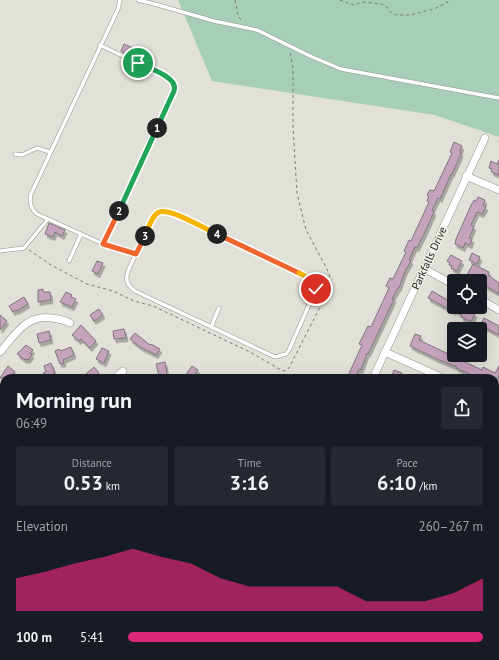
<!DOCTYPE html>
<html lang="en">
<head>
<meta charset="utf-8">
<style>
	:root { --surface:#171b24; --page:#242831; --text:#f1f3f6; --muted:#9ea1a6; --accent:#db2777 }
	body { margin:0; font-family:"PT Sans",sans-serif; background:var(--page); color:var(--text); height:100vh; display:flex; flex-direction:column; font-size:15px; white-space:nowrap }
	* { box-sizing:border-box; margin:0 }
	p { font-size:13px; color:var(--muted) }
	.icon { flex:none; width:22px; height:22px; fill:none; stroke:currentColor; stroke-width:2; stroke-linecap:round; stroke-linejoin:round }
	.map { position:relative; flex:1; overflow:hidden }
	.sheet { position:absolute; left:0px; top:374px; width:499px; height:286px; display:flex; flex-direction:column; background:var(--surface); border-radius:12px 12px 0 0; box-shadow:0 4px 16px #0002 }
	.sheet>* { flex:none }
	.tools { position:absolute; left:447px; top:274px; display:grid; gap:8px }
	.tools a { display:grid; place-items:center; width:40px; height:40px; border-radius:4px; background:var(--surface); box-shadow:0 4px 16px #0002; font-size:20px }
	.pin { position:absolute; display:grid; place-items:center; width:34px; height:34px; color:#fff; margin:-17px; border:2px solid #fff; border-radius:50%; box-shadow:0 1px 4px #0007 }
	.km { position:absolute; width:20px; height:20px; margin:-10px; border-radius:50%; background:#222; color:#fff; font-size:11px; line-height:20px; text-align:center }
	.round { display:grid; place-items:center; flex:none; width:42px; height:42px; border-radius:4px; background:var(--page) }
	.overview { display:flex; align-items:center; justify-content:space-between; height:68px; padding:0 16px }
	h1 { font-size:22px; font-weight:800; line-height:30px }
	.figures { display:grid; grid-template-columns:repeat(3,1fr); gap:6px; height:68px; padding:4px 16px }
	.figures div { display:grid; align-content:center; border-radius:4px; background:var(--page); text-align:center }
	.figures b { font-size:20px; font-weight:800 }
	.figures small { font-size:11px; font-weight:400 }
	.figures p { font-size:11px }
	.chart { height:112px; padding:8px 16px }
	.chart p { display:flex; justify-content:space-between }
	.chart svg { width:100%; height:72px; margin-top:4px; fill:var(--accent); opacity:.7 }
	ul { padding:0 16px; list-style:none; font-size:13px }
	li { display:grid; grid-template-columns:64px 48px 1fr; align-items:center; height:30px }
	li i { height:10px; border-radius:5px; background:var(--accent) }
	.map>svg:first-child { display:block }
	.green { fill:#a7ceb9 }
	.building { fill:#c6a3bd; stroke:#7d767b; filter:url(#shadow) }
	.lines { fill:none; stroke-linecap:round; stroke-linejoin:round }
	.lane-casing { stroke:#93928b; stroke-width:4.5 }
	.street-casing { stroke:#93928b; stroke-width:8 }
	.secondary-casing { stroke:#93928b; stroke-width:10 }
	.path { stroke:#7a7a75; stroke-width:1; stroke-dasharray:3 3; stroke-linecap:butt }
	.lane { stroke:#fff; stroke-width:3.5 }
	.street { stroke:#fff; stroke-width:7 }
	.secondary { stroke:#fff; stroke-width:9 }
	.split-1-casing { stroke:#fff; stroke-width:8 }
	.split-2-casing { stroke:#fff; stroke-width:8 }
	.split-3-casing { stroke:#fff; stroke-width:8 }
	.split-4-casing { stroke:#fff; stroke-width:8 }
	.split-5-casing { stroke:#fff; stroke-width:8 }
	.split-6-casing { stroke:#fff; stroke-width:8 }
	.split-1 { stroke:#22a559; stroke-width:5 }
	.split-2 { stroke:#22a559; stroke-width:5 }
	.split-3 { stroke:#f0652b; stroke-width:5 }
	.split-4 { stroke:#f5b400; stroke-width:5 }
	.split-5 { stroke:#f0652b; stroke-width:5 }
	.split-6 { stroke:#f5b400; stroke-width:5 }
	.labels { text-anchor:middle; stroke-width:3; stroke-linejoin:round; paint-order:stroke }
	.street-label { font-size:11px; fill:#252522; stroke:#efeee6 }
</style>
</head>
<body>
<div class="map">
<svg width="499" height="660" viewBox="0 0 499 660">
	<defs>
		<filter id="shadow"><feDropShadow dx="2" dy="3.5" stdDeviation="0" flood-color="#0004"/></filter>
	</defs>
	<rect width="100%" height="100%" fill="#e2e1d9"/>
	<g class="green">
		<path d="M178,0h321v137l-64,-22 -223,-34z"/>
		<path d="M499,568v33h-4v-30z"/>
	</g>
	<g class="building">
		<path d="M124,44l16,7 -3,7 -16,-7z"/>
		<path d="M454,142l8,4 -2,5 1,3 -9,20h-1l-11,25 -2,-1 -6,12 2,2 -10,22 -7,14 -2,-1 -6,13 2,1 -6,10 -6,17h-1l-6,11h2l-26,55 -1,-1 -6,17 -2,-1 -4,9h-8l15,-33 -3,-1 9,-18 3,1 18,-39 -3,-2 4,-8 3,1 13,-27 -2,-1 5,-11 2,1 18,-39 -2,-1 2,-5 -2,-1 3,-5 4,1 18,-38 -2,-1z"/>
		<path d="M499,160v15l-6,-2 -2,-2 1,-2 -3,-1 2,-7 6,3z"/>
		<path d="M478,197l7,3 -2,5 3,2 -4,7 -5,-2 -6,13 3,2 -5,11 3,1 -2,6 -5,-2 -2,5 -8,-4 1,-5 16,-36h1l1,-3 2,1z"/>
		<path d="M49,223l16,7 -3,6 -7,-4 -2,5 -8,-3z"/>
		<path d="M472,253l8,4 -3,7 -8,-4z"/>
		<path d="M451,255l11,6 -5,10 -6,-3 1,-2 -3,-1 1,-2 -3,-2z"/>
		<path d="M97,261l6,2 -5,11 -6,-3z"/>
		<path d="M473,264l16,8 -1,3 11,8v11l-13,-8 -6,-5 -13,-6z"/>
		<path d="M43,289v3h7l1,8 -13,2v-12z"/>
		<path d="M432,291l19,11 3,-6v11h12l3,2 -1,2 7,3 -4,8 -10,-5 1,-2 -8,-5v2l-26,-14z"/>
		<path d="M66,292l6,3 -1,2 5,2 -4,8 -12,-5z"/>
		<path d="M24,297l4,7 -11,7 -1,-1 -3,2 -4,-6z"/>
		<path d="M99,309l4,6 -9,6 -4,-6z"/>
		<path d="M0,315l7,6 -7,9z"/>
		<path d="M484,318l15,8v9l-13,-7 -1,1 -5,-3z"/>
		<path d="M81,325l15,16 -6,7 -9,-9 -2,2 -7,-6z"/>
		<path d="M124,329l2,9 -12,1 -1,-8z"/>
		<path d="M49,331l2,9 -12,3 -2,-9z"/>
		<path d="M135,333l15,12 1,-1 9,5 -4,6 -16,-8 -10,-8z"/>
		<path d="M415,334l6,2 -2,4 63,30 1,-3 12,6 4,-7v12h-21l-22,-10 1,-1 -18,-7 -29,-14z"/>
		<path d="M26,345l7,5 -3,3 2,2 -4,5 -2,-1 -1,1 -8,-6z"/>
		<path d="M71,347l3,8 -11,5 1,3 -4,1 -5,-13 4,-2 1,2z"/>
		<path d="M102,348l7,3 -5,12 -8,-4z"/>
		<path d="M165,362l2,12 -8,2 -3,-12z"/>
		<path d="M51,363l4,10 -9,5 -3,-5 3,-1 -2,-6z"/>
		<path d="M8,366l7,6 -5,6h-10z"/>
		<path d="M192,366l6,4 -6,8h-3l-4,-2z"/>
		<path d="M94,367l5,6 -5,5h-5l-3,-4z"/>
		<path d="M394,370l8,3 -2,5h-9z"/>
	</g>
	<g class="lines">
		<g class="lane-casing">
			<g id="lane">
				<path d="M138,0l13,3 63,18 43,9 53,26 31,13 158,29"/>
				<path d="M100,45l70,34 3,2 2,7 -72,156 -66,-30c-7,-6 -8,-12 -6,-20l87,-185 2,-9"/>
				<path d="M15,154l7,1 15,-7 13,4"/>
				<path d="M103,244l33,10c-6,14 -17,26 -1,37l140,66 11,-3 3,-4 27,-61 -3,-9 -3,-2 -142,-66 -10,1 -4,4 -18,37"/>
				<path d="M0,251l24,-3 24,-29"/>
				<path d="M69,261l12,-27"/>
				<path d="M211,327l8,-19"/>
			</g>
		</g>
		<g class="street-casing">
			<g id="street">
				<path d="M466,176l33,14"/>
				<path d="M425,269l29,16"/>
				<path d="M480,299l19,11"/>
				<path d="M0,352c15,-17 26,-38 52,-34 7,1 13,2 18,5"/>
				<path d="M385,352l58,26"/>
				<path d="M115,378l8,-7"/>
				<path d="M373,378l112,-240"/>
				<path d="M495,404l4,3"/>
				<path d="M0,488l4,-3"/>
				<path d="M495,526l4,-2"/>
				<path d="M0,613l4,4"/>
				<path d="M495,637h4"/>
				<path d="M37,656l3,4"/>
				<path d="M226,656l1,4"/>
				<path d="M326,656v4"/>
				<path d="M141,660l7,-4"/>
				<path d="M386,660v-4"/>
			</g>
		</g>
		<g class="secondary-casing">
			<g id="secondary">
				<path d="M0,506l4,4"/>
				<path d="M134,656l3,4"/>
			</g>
		</g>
		<g class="path">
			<path d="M235,0l3,15 4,7"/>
			<path d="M340,0l13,5 10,-3 19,2 5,3 4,6 5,2h14l24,-6 14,-7v-2"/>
			<path d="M29,250l22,15 36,19 26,7 21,10 19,5 97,46 31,18 4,1 4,-3 31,-61 10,-24v-6l-3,-8 -21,-39 -9,-37 -4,-66v-59l-3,-16"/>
		</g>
		<use href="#lane" class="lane"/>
		<use href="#street" class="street"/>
		<use href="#secondary" class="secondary"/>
	</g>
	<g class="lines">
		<g class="split-1-casing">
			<path id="split-1" d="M138,63c10,5 41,14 36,28l-17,37"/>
		</g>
		<g class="split-2-casing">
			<path id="split-2" d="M119,211l38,-83"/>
		</g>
		<g class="split-3-casing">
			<path id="split-3" d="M119,211l-16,33 33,10 9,-18"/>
		</g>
		<g class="split-4-casing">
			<path id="split-4" d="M145,236c3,-7 7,-21 14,-24 12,-4 46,17 58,22"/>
		</g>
		<g class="split-5-casing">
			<path id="split-5" d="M217,234l82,39"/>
		</g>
		<g class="split-6-casing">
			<path id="split-6" d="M299,273l14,7 3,9"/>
		</g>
		<use href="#split-1" class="split-1"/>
		<use href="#split-2" class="split-2"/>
		<use href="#split-3" class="split-3"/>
		<use href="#split-4" class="split-4"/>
		<use href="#split-5" class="split-5"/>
		<use href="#split-6" class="split-6"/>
	</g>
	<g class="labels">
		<g class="street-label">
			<text transform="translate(429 258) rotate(-65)" y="4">Parkfalls Drive</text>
		</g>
	</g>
</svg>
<div class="tools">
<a><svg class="icon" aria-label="locate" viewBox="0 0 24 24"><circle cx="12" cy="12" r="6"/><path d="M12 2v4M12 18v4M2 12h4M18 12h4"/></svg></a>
<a><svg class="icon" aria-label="layers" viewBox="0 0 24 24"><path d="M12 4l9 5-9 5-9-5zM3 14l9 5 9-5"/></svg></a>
</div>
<div class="pin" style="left:138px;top:63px;background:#1e9e55"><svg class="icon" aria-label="arrive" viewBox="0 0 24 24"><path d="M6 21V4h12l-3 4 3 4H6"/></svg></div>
<div class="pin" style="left:316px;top:289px;background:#d93025"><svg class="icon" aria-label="check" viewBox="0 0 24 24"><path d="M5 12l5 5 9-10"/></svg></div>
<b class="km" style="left:157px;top:128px">1</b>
<b class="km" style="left:119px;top:211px">2</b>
<b class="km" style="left:145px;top:236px">3</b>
<b class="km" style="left:217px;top:234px">4</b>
<section class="sheet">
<div class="overview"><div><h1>Morning run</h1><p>06:49</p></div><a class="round"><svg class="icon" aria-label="share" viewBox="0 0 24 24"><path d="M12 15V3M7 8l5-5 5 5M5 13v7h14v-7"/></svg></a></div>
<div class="figures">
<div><p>Distance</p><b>0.53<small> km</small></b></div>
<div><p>Time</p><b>3:16</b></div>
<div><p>Pace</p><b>6:10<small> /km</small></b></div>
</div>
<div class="chart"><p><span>Elevation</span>260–267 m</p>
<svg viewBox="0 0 160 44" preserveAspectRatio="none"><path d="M0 44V24L10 20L20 15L30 11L40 6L50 11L60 15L70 24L80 29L90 29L100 29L110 29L120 38L130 38L140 38L150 33L160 24V44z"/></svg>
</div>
<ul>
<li><b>100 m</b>5:41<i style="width:100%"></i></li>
</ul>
</section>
</div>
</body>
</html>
